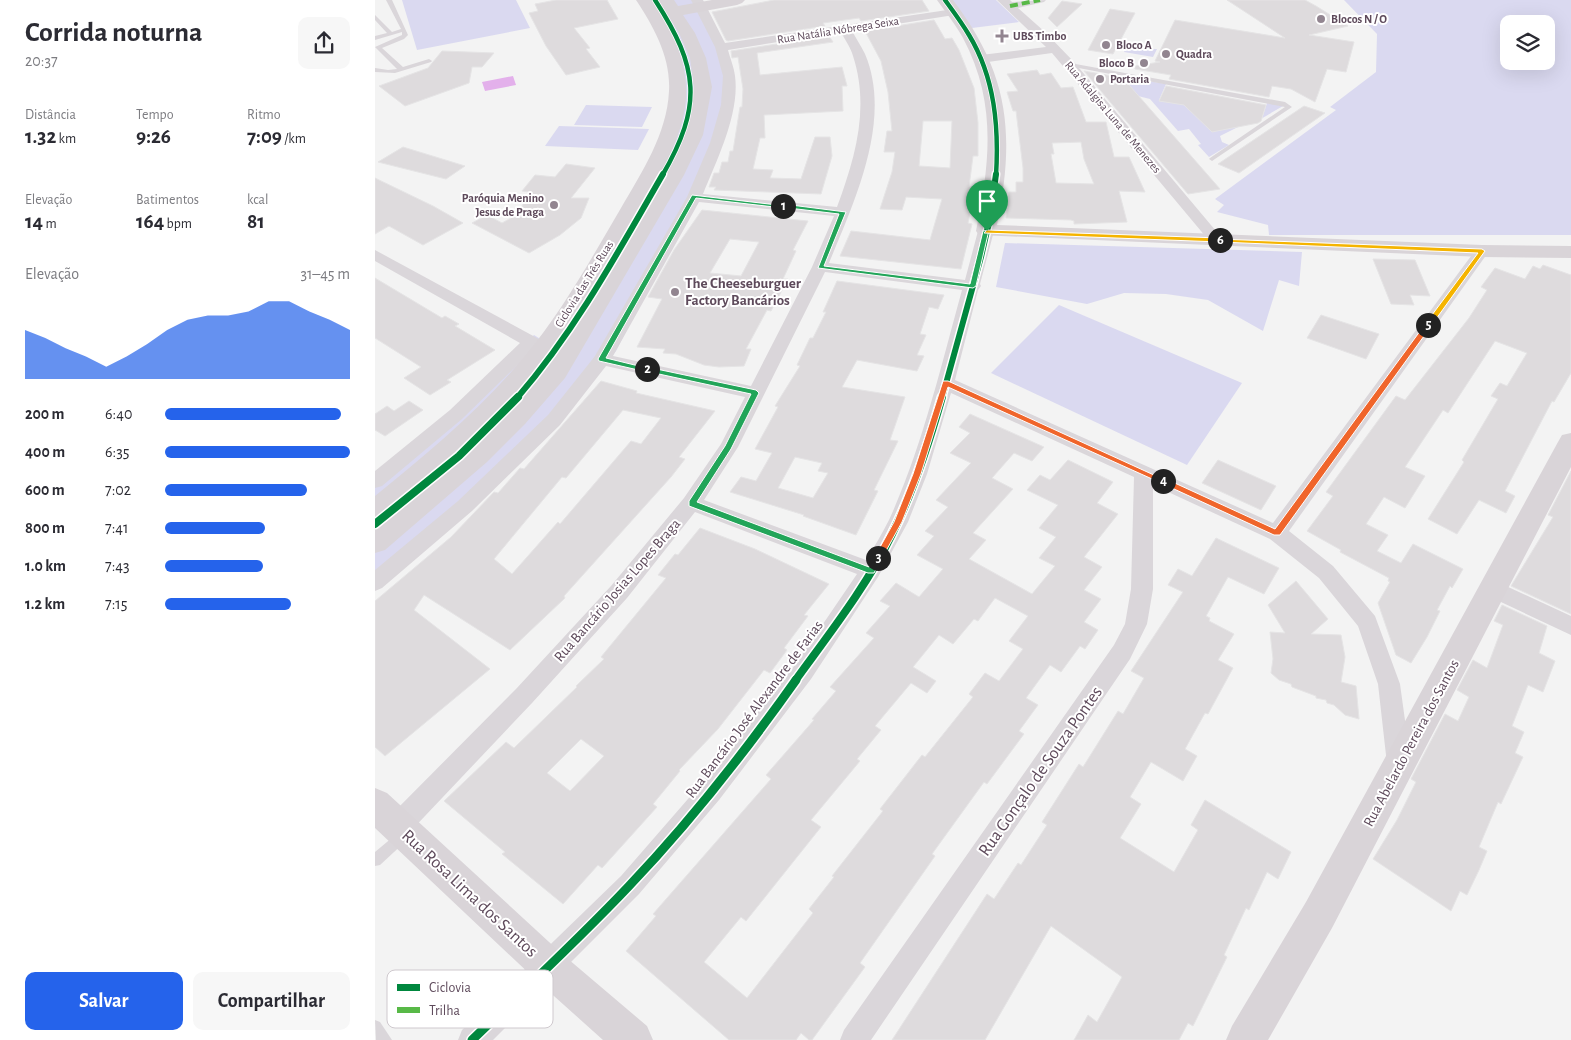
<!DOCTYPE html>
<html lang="pt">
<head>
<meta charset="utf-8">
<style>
	:root { --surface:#fff; --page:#f7f7f7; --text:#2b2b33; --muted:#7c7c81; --accent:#2563eb }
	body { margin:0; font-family:"Alegreya Sans",sans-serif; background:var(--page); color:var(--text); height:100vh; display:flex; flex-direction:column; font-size:19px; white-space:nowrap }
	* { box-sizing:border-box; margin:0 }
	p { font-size:16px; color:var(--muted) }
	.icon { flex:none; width:28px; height:28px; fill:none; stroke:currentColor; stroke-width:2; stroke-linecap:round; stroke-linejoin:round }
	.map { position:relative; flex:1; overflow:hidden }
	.drawer { display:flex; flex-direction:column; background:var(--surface); width:375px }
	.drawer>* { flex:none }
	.fabs { position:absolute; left:1125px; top:15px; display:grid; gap:10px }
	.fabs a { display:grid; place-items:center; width:55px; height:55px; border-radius:10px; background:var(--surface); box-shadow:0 5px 20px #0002; font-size:25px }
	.pin { position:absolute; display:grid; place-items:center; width:42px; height:42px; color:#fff; margin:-51px -21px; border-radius:50% 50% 50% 0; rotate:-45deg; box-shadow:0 0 5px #0007 }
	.pin .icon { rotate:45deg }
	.km { position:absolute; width:25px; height:25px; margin:-12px; border-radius:50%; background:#222; color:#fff; font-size:14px; line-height:25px; text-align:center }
	.round { display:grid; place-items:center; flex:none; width:52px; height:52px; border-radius:10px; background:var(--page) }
	.overview { display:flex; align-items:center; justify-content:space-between; height:85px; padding:0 25px }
	h1 { font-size:28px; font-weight:600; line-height:38px }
	.stats { display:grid; grid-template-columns:repeat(3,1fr); gap:8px; height:85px; padding:5px 25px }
	.stats div { display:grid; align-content:center }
	.stats b { font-size:21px; font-weight:600 }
	.stats small { font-size:14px; font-weight:400 }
	.stats p { font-size:14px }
	.chart { height:140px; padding:10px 25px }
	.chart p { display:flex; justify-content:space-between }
	.chart svg { width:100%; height:90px; margin-top:5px; fill:var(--accent); opacity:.7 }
	.action { display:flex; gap:10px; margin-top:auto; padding:10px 25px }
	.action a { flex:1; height:58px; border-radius:10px; background:var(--accent); color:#fff; font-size:20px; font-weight:600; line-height:58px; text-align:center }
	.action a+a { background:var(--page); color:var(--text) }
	ul { padding:0 25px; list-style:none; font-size:16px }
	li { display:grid; grid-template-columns:80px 60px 1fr; align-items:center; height:38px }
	li i { height:12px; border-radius:6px; background:var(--accent) }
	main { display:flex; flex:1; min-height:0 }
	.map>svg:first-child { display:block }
	.green { fill:#dad9f0; fill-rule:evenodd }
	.water { fill:#e3b0eb }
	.building { fill:#dedbdd; stroke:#e5e4e5; fill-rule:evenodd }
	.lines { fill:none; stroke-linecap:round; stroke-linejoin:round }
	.lane { fill:#dad6da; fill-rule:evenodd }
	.street { fill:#dad6da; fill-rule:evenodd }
	.secondary { fill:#d9d4d8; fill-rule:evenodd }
	.quiet { stroke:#58b947; stroke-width:4; stroke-dasharray:8 4; stroke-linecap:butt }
	.cycleway-far3-casing { stroke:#fff; stroke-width:6 }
	.cycleway-far2-casing { stroke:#fff; stroke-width:9 }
	.cycleway-far1-casing { stroke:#fff; stroke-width:11 }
	.cycleway-casing { stroke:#fff; stroke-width:12 }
	.cycleway-far3 { stroke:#00873e; stroke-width:4.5 }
	.cycleway-far2 { stroke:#00873e; stroke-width:6 }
	.cycleway-far1 { stroke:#00873e; stroke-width:8 }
	.cycleway { stroke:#00873e; stroke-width:9 }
	.split-1 { fill:#22a559; stroke:#fff }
	.split-2 { fill:#22a559; stroke:#fff }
	.split-3 { fill:#22a559; stroke:#fff }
	.split-4 { fill:#f0652b; stroke:#fff }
	.split-5 { fill:#f0652b; stroke:#fff }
	.split-6 { fill:#f5b400; stroke:#fff }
	.split-7 { fill:#f5b400; stroke:#fff }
	.poi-dot { fill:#928590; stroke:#fff; stroke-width:2 }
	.labels { text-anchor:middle; stroke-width:4; stroke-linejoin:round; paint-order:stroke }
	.far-poi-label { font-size:12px; font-weight:bold; fill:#5e4a5b; stroke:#fff; text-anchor:start }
	.far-street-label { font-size:12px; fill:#5e4a5b; stroke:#fff }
	.poi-label { font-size:15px; font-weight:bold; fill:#5e4a5b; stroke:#fff; text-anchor:start }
	.street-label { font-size:15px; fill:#5e4a5b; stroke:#fff }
	.near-street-label { font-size:18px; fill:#5e4a5b; stroke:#fff }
	.key { fill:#fff; stroke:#cfc9ce; stroke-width:1 }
	.key-label { font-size:14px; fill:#5e4a5b }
</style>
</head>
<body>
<main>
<section class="drawer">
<div class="overview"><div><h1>Corrida noturna</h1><p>20:37</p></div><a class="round"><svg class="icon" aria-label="share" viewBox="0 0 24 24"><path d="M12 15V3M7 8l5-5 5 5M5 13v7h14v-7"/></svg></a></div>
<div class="stats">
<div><p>Distância</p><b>1.32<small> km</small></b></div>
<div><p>Tempo</p><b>9:26</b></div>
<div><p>Ritmo</p><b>7:09<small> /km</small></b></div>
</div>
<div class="stats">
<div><p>Elevação</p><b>14<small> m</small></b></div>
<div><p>Batimentos</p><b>164<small> bpm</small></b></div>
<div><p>kcal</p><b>81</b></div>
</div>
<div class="chart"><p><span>Elevação</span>31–45 m</p>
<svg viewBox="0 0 160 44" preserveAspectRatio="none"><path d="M0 44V20L10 24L20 29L30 33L40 38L50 33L60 27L70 20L80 15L90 13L100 13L110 11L120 6L130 6L140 11L150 15L160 20V44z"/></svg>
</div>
<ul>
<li><b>200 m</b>6:40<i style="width:95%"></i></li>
<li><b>400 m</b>6:35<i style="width:100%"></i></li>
<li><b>600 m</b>7:02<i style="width:77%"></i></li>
<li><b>800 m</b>7:41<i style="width:54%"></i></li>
<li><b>1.0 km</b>7:43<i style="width:53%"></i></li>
<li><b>1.2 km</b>7:15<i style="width:68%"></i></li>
</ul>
<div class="action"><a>Salvar</a><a>Compartilhar</a></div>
</section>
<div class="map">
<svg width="1196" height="1040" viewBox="0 0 1196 1040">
	<rect width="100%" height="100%" fill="#f3f3f3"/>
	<g class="green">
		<path d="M27,0h114l14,28 -113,22z"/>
		<path d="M265,0h62l33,89 -85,195 -34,67 -50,64 -191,173v-115l76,-60 83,-78 8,5 17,-24 97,-164 16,-46v-24l-11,-44z"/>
		<path d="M575,0h46l23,22 -47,6z"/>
		<path d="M969,0h227v235h-302l-1,-10 -51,-13 7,-7 -9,-6 121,-89 -6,-3 46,-35 1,-38zM1134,24h37v37h-37z"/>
		<path d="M753,44l27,5h2l-4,8 -29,-5z"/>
		<path d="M743,76l48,8 -7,16 103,19 5,-16 16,3 -29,17 -6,-1 -28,14 2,6 7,3 -20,12 -11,-12 3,-1 -12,-15 -11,2 -28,-32 -12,-3 -14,-17 -11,2z"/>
		<path d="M211,105l66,2 -10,20 -68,-2z"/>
		<path d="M184,126l90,3 -11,21 -93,-4z"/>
		<path d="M630,243l297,9 -3,34 -20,-6 -16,51 -55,-31 -42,-6 -42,-1 -37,11 -91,-17z"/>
		<path d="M684,305l183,78 -55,82 -196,-92z"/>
	</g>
	<path class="water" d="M138,76l3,9 -31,6 -3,-9z"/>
	<g class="building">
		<path d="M181,0h51l11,19 -44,9 16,20 -4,1 14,18 -34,8 -20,-29 -17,-33 9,-2 -3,-7z"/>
		<path d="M399,0h148l7,11 -68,10 -2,-3 -36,5 2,3 -97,15 -2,-1 -14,-28z"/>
		<path d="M852,0h78l11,6 32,20 -39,9 45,7 -8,30 -19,-3 -12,33 -24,-13 -19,-3 -3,11 -100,-18 2,-4 -36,-6v-3l25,-4 -5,-1 20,-41 110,18z"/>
		<path d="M687,1l20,3 -25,23 -9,-9z"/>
		<path d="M735,9l25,4 -22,41 -25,-4z"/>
		<path d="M559,20l11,19 7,-1 7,12 15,38 4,35v33h-5l-4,31h6l-7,36 4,1 -11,45 -121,-13 11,-25 79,9 12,-41 -36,-2 -4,13 -22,-1 12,-37 3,-20h-11l3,-21h5l-4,-39 -7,-31 -16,-30zM548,121h29l-2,47 -31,-2z"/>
		<path d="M454,36l4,6 -76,11 3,22 82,-8 5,19h-5l1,25 -79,4 1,23h-5l-7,31 20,1 -3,8 31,1 14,-42h15l2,19 -11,38 -107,-4 2,-3h-7l5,-14h5l3,-11h6l2,-11h3l7,-44h2l1,-18 -5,-32 -6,1 -1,-7z"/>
		<path d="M67,51l52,2 -12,14h-10l-3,16 -64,23 -26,-20 49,-18z"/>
		<path d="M662,70l3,5 11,-2 10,15 12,-1 13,35h20l8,35h15l16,35 -26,-1 8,31 -53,2v-3l-3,-1 -65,-2 3,-26h7v-10h7v-14l-7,-57h-3l-6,-19 11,-1 -11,-17zM706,142l3,17 10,25 -38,-1 -5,-29h3l-2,-11z"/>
		<path d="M709,71l39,7 97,111 -32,5z"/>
		<path d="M791,86l100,19 -5,16 -3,2 -46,9 -28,-27 -25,-4z"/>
		<path d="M929,106l21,7 -86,60 -21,-9z"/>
		<path d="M28,147l62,19 -19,13 -68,-17z"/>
		<path d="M191,164l29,4 -24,30h18l-8,20 -21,17 -31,18 -57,-30 15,-8 15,8 16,-9 11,-22 -7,-1 13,-16 20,2z"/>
		<path d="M0,178l58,28 30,17 -40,22 -34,-19 -14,8z"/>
		<path d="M327,210l106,11 -15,29 3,1 -13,28h5l-17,32 -4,-1 -21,39h5l-7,17 -25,1 -15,-2 -28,-11 -13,-1 2,-4 -28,-2 25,-48 -14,-2 26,-47zM355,239l29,3 -18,34 -31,-3z"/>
		<path d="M998,259l42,1 15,36 -20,-1 4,10 -23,-1z"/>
		<path d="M1168,265l28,10v98l-17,29 -2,-1 -47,90 10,5 -9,17 -27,-13 -22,34 -29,-15 36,-57 -2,-2 36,-61 -7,-3 9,-13 7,3 20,-33 -32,-12 -47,72 -5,-3 -38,57 20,9 -20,32 -21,-11 -18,27 22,11 -11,16 24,12 12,-19 50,25 -11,19 -2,-2 -13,24 3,1 -13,26 -16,26 -15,-8 -18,-52 12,-21 -2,-1 1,-3 -49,-26 1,-2 -34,-19 26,-35 -7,-4 70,-96 9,4 64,-82 18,-28 -6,-3 14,-19 30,11 8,-13 7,3z"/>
		<path d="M0,278l67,40 3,-2 14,8 -4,2 40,24 -48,30 4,2 -21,13 -26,-17 17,-11 -46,-29z"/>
		<path d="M462,281l107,14 -6,14 -9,-2 -9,27 6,1 -9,20 7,1 -7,15 -60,-11 -15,27 63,10 -15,43 8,1 -24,49 4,1 -22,44 -53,-19 1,-1 -74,-23 11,-15 15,4 16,-28 -17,-4 23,-42 -3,-1 25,-40 -3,-1 13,-27h3l13,-26h-3zM420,457l27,6 -4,8 10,2 -15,25 -35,-10z"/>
		<path d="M946,315l58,19 -13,25 -59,-21z"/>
		<path d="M226,381l36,10 -1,2 79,18 -36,46 6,2 -14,18 -107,119 1,2 -55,52 -86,-55 -10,15 76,59 -105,87 -10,-9v-146l76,-64 43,-45 4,1 22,-25 4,1zM248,410l38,8 -20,26 -10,-3 -71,83 -2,-2 -46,52 -18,-15 68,-82 4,1z"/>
		<path d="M34,401l14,9 -38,26 -10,-6v-16l12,-8 7,5z"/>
		<path d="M595,414l74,33 -12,14 -18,-8 -22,25 21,11 -40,44 13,7 -17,19 63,35 23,-28 -16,-8 17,-21 -17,-9 19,-23 -31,-15 13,-15 10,5 18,-20 45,22 -16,21 21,11 -34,43 18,10 -18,23 17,9 -17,23 14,8 -13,19 -5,-3 -19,26 -11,-7 -24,33 12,7 -19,26 5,3 -37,50 -3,-2 -52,72 3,2 -75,107 5,4 -53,73h-3l-8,-7 -5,7h-67l-103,-89 30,-35 -3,-2 118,-135 -5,-4 48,-55 -2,-1 24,-28 -6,-4 44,-49 -8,-5 24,-27 -10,-5 16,-18 23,14 24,-28 -26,-14 17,-19 -9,-5 23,-24 -12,-7 35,-37 -21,-10 20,-20 -11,-6zM620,598l33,18 -19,25 14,8 -24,32 -14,-8 -16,21 4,3 -48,60 -3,-2 -42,54 3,2 -51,65 2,1 -25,32 4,4 -66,85 -43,-36 37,-45 5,4 75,-94 -10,-7 49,-59 -3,-2 24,-29 -6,-4 36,-43 16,10 9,-12 -23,-14 26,-32 14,9 21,-25 4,2z"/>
		<path d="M843,460l58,26 -15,24 -59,-27z"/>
		<path d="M1196,471v143l-60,-28 42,-69 -5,-2z"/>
		<path d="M325,528l55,21 74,35 -25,31 4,1 -24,32 3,2 -17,23 -6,-3 -46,59 -39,41 1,1 -27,33 4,3 -55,61 -4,-3 -35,39 -61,-50 3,-2 -61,-51 62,-59 8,6 63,-61 -1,-1 28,-27 -3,-2 65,-79 -8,-3 17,-21 3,1zM206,739l23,17 -34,35 -23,-18z"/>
		<path d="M841,538l63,30 -15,26 -36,-17 -22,39 4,2 -1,3 25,13 -16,26 15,8 -25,46 -3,-1 -20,36 12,7 -14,25 -32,-19 -21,35 11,7 -21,34 54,34 24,-42 -7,-5 14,-25 86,52 -13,27 -11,-7 -18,38 -3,-2 -22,47 3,2 -34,69 -5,-3 -9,17h-105l14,-25 9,7 25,-45 -71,-51 -66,114h-93l95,-146 7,5 24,-36 3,2 26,-40 -5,-3 37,-58 4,3 35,-56 5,3 21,-36 -13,-7 52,-79 -15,-7 10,-16 14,7z"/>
		<path d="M921,581l32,38 -17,15 30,1 4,22 -4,25 15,4 3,33 -14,-4 -11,-10 -7,-2 -1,-3 -10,-2v-2l-24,-9 -1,-3 -12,-4 -8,-7 2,-14 -3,-27 15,1 -17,-28z"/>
		<path d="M1127,605l45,21 -8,27 16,8 -12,31 -15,-7 -16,41 12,6 -9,21 8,4 -22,47 -3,-2 -19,45 8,4 -8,19 -12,25 -7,-4 -9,20 -78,-52 24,-39 19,-38 -5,-3 34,-65 13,7 11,-24 -12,-7 16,-30 14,8 16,-43 -9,-4z"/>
	</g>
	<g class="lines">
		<g class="lane">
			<path d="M11,0h6l16,35 -4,4 -22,9 21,19 26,-8 3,2 -1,1 -36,11 -20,-1v-4l13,2 9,-1 -22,-22 27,-12v-3l-27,8v-4l12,-3 -12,-13v-5l17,17 9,-3z"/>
			<path d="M695,63l215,39 7,5 -80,54 -3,-2 1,-1 75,-51 -217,-41 -1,-1z"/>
			<path d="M28,830l4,2 2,4 -2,4 -27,25 -5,1v-14l24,-20z"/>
			<path d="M0,1020l5,2 12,18h-16z"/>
		</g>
		<g class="street">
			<path d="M316,0h12l22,43 229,-34 4,1 2,2 -6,3 -102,16c4,7 9,15 13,23 28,66 -11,148 -36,209l136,17 13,-49 3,-3h10l3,3 -14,53 1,2 -3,4 -23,90 318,143 204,-275h10l3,3 -3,3 -198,277 44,35 42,50 25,68 11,80 -3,8 -9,3 -9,-3 -3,-8 -9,-80 -20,-58 -39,-48 -49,-39 -117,-54v104l-6,35 -17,35 -259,381h-31l4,-10 270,-385 11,-21 6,-35 3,-112 -183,-84 -24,81 -19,48 -30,55 -67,102 -92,121 -80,94 -146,146h-35l4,-10 159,-154 80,-92 94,-119 62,-91 -162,-62 -68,86 -95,105 -125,132 -9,3 -9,-3 -4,-9 4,-9 127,-128 95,-103 73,-88 37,-54 24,-47 -139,-31 -46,59 -88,86 -90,77 -7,3v-21l83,-69 90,-86 47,-59 92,-159 23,-54 11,-38 2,-29 -8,-29zM466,32c4,8 10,16 12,24 17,52 2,102 -16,151l-134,-13c14,-34 37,-81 32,-118 -1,-9 -5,-18 -7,-26zM324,202l135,14 -22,51 -61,119 -138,-30zM450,272l137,18c-21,76 -40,158 -73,230 -7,14 -15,27 -23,40l-162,-60 34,-53z"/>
			<path d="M622,0h13l2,2 34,-2 -2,2 -26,6 27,24 29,30 147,175 3,3 -3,3h-10l-159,-190 -71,10 -4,-1 -2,-3 2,-3 4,-1 65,-8z"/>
			<path d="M0,250l173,94 3,4 -3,4 -6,2 -9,-4 -71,69 -80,67 -7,2v-17l75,-61 70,-67 -145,-82z"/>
			<path d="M1118,580l78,36v19l-85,-40 -4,-6 4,-6z"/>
		</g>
		<g class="secondary">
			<path d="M261,0h16l4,7 7,1 -5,-8h16l4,6 34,-6h33l-3,3 -5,2 -54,10 12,18 11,25 6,29 -9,48 -19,40 -119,203 -40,46 -38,38 -102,88 -10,3v-27l9,-7 -9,3v-26c52,-42 106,-87 149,-139 38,-45 67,-98 97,-149 21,-36 46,-74 48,-117 2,-33 -15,-64 -33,-91zM288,17h6l10,16 11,25 4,29 -9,48 -21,40 -116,191 -41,46 -38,36 -51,43c43,-38 87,-78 123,-123 38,-47 68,-102 97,-154 19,-34 41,-68 47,-107 5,-32 -6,-63 -22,-90z"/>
			<path d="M562,0h16c57,75 62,135 44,225l485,20 89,1v12l-89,-1 -503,-22 -3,-4c14,-68 21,-129 -13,-193 -7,-13 -17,-25 -26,-38z"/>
			<path d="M1196,433v34l-239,461 -64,112h-42l6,-14 74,-124 252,-460 4,-7z"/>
			<path d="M0,788l12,5 174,160 86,73 6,14h-50l-68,-61 -160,-151z"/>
		</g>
		<path class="quiet" d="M635,6l30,-6"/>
		<g class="cycleway-far3-casing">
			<g id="cycleway-far3">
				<path d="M280,0c44,68 48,105 7,176"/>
				<path d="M570,0c8,11 17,23 24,35 26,43 30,92 27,141"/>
			</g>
		</g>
		<g class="cycleway-far2-casing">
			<g id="cycleway-far2">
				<path d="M142,398c59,-68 101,-146 146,-224"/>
				<path d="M567,398l39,-141 9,-39 6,-44"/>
			</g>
		</g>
		<g class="cycleway-far1-casing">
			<g id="cycleway-far1">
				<path d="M0,524l84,-68 59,-59"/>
				<path d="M420,681c34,-47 72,-95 97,-147 22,-44 37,-91 50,-137"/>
			</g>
		</g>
		<g class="cycleway-casing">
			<path id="cycleway" d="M97,1040c53,-51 107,-101 157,-154 61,-64 116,-134 167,-206"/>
		</g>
		<use href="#cycleway-far3" class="cycleway-far3"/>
		<use href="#cycleway-far2" class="cycleway-far2"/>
		<use href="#cycleway-far1" class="cycleway-far1"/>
		<use href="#cycleway" class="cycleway"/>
	</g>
	<path class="split-1" d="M408,204l63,8 -22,54 146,18 13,-53 6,-1 -13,56 -3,2 -155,-20 21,-54 -59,-7z"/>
	<path class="split-2" d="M317,195l94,11 -3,2 -87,-10 -90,160 45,11 -4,3 -48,-11 -1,-2z"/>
	<path class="split-3" d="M272,367l109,23 3,3 -28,56 -34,53 172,65 6,-12h6l1,3 -8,15h-6l-179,-67v-5l36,-55 26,-52 -106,-23v-3z"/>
	<path class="split-4" d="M568,381h5l219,100 -4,3 -2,-1 -213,-96 -27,87 -19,48 -21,38h-6l-1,-2 20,-36 19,-48z"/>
	<path class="split-5" d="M1051,323l6,2 -152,210h-6l-113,-52v-4h5l109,50z"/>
	<path class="split-6" d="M843,239l264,10 3,2 -54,75h-5v-3l52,-70 -258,-11z"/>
	<path class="split-7" d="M612,230l233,8 3,2 -3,2 -236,-9z"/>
	<g class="poi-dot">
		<circle cx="946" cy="19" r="5"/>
		<path d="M624.5 28.5h5v5h5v5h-5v5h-5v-5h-5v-5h5z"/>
		<circle cx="731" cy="45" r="5"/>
		<circle cx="791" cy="54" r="5"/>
		<circle cx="769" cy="63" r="5"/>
		<circle cx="725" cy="79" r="5"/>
		<circle cx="179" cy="205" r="5"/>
		<circle cx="300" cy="292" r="5"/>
	</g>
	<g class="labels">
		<g class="far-poi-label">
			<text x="956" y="23">Blocos N / O</text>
			<text x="638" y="40">UBS Timbo</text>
			<text x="741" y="49">Bloco A</text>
			<text x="801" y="58">Quadra</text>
			<text x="759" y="67" text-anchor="end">Bloco B</text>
			<text x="735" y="83">Portaria</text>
			<text x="169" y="202" text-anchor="end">Paróquia Menino<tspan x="169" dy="14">Jesus de Praga</tspan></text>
		</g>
		<g class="far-street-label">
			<text transform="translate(463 30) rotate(-9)" y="4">Rua Natália Nóbrega Seixa</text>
			<text transform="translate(738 117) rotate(50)" y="4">Rua Adalgisa Luna de Menezes</text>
			<text transform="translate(209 284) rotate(-58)" y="4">Ciclovia das Três Ruas</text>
		</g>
		<g class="poi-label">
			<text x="310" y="288">The Cheeseburguer<tspan x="310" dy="17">Factory Bancários</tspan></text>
		</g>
		<g class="street-label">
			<text transform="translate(242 590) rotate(-49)" y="5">Rua Bancário Josias Lopes Braga</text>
			<text transform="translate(379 709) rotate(-53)" y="5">Rua Bancário José Alexandre de Farias</text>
			<text transform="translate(1036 743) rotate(-62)" y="5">Rua Abelardo Pereira dos Santos</text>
		</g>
		<g class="near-street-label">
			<text transform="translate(665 771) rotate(-55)" y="6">Rua Gonçalo de Souza Pontes</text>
			<text transform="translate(95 893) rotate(43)" y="6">Rua Rosa Lima dos Santos</text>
		</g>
	</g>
	<rect x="12" y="970" width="166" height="58" rx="8" class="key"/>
	<rect x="22" y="984" width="23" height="7" fill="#00873e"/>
	<rect x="22" y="1007" width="23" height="6" fill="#58b947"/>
	<g class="key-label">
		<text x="54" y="992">Ciclovia</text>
		<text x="54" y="1015">Trilha</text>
	</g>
</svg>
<div class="fabs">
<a><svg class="icon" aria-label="layers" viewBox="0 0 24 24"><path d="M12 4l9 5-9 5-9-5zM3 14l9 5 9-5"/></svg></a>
</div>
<div class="pin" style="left:612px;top:231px;background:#1e9e55"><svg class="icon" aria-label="arrive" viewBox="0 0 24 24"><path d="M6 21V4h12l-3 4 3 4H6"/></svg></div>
<b class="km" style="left:408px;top:206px">1</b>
<b class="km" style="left:272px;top:369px">2</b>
<b class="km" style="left:503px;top:558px">3</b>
<b class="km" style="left:788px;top:481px">4</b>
<b class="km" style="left:1053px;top:325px">5</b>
<b class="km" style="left:845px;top:240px">6</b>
</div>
</main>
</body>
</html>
